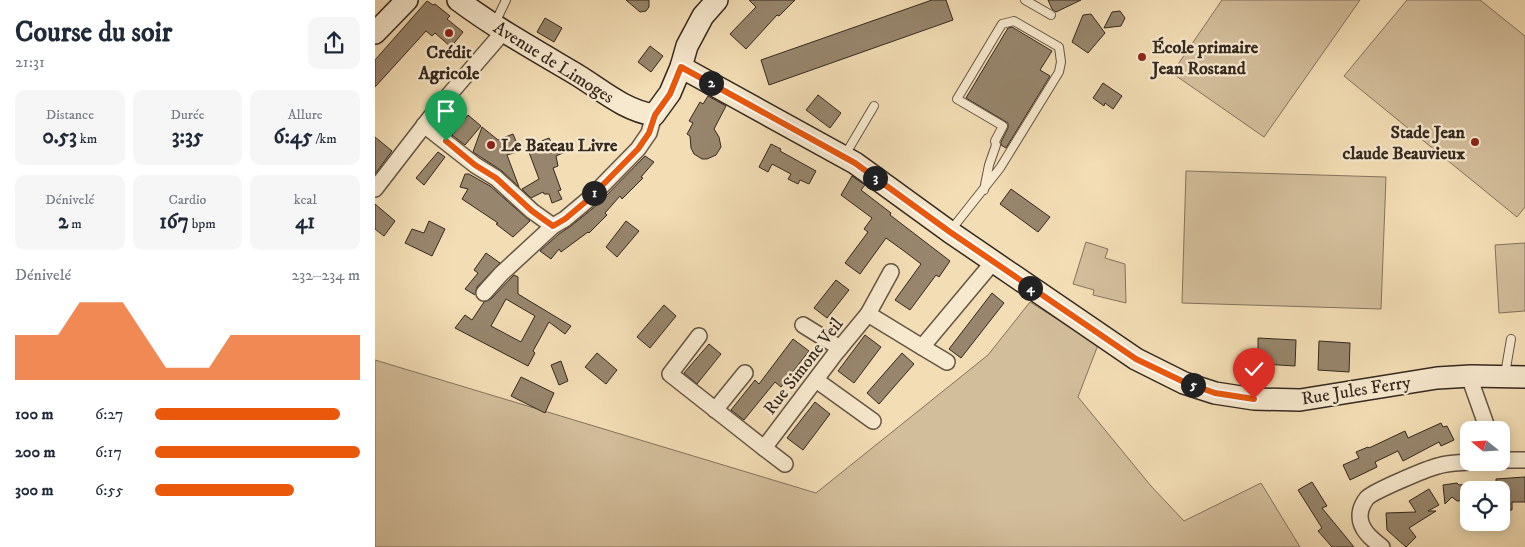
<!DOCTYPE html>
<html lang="fr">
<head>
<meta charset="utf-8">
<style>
	:root { --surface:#fff; --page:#f6f6f7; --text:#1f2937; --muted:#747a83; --accent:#ea580c }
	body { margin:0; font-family:"IM FELL DW Pica",serif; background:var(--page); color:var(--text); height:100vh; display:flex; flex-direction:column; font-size:19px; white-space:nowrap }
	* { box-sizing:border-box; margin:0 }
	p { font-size:16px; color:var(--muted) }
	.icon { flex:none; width:28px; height:28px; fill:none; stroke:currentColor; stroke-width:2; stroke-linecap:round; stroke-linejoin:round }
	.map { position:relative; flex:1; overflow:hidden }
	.drawer { display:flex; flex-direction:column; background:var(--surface); width:375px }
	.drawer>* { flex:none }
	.needle { width:32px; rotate:288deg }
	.buttons { position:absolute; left:1085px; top:421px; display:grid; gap:10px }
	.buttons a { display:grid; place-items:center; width:50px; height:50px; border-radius:10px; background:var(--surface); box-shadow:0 2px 12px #0003; font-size:25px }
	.pin { position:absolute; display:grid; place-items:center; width:42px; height:42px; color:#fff; margin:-51px -21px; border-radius:50% 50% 50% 0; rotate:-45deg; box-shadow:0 0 5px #0007 }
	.pin .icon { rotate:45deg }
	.km { position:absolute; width:25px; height:25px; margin:-12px; border-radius:50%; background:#222; color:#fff; font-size:14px; line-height:25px; text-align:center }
	.round { display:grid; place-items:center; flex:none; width:52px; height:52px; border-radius:10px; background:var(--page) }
	.headline { display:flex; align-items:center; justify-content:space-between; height:85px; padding:0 15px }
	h1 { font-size:28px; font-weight:700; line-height:38px }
	.metrics { display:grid; grid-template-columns:repeat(3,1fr); gap:8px; height:85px; padding:5px 15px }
	.metrics div { display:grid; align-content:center; border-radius:10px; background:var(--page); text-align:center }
	.metrics b { font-size:21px; font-weight:700 }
	.metrics small { font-size:14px; font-weight:400 }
	.metrics p { font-size:14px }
	.chart { height:140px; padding:10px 15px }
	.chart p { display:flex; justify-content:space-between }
	.chart svg { width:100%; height:90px; margin-top:5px; fill:var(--accent); opacity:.7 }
	ul { padding:0 15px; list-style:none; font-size:16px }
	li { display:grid; grid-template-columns:80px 60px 1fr; align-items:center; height:38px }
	li i { height:12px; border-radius:6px; background:var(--accent) }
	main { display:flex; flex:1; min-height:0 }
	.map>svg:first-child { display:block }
	.green { fill:#d3be9b; stroke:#84735e }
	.building { fill:#97866d; stroke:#342820; fill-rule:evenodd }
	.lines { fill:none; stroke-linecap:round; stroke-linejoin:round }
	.lane-casing { stroke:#645545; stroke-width:10 }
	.street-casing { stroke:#645545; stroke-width:18 }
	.secondary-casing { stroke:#342820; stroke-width:24 }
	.lane { stroke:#f7e9ce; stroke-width:8 }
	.street { stroke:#f7e9ce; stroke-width:15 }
	.secondary { stroke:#f7e9ce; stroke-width:21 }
	.route-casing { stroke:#fff; stroke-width:10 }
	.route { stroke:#ea580c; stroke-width:6 }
	.poi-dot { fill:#8f2418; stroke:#f7e9ce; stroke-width:2 }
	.labels { text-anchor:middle; stroke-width:4.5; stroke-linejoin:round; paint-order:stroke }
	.poi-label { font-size:18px; font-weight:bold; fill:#342820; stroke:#f7e9ce; text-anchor:start }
	.street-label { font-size:18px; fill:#342820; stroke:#f7e9ce }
</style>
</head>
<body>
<main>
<section class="drawer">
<div class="headline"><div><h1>Course du soir</h1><p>21:31</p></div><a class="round"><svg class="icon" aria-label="share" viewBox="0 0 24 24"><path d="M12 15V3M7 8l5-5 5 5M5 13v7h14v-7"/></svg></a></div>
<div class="metrics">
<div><p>Distance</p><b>0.53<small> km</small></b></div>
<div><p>Durée</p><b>3:35</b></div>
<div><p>Allure</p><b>6:45<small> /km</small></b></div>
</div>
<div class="metrics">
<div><p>Dénivelé</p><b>2<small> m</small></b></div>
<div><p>Cardio</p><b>167<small> bpm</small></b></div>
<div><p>kcal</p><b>41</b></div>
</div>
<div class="chart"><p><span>Dénivelé</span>232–234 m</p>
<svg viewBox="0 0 160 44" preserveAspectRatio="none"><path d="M0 44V22L10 22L20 22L30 6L40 6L50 6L60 22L70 38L80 38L90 38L100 22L110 22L120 22L130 22L140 22L150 22L160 22V44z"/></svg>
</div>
<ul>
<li><b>100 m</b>6:27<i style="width:90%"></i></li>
<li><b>200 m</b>6:17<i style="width:100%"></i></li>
<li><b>300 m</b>6:55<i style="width:68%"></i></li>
</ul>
</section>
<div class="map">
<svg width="1150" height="547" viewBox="0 0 1150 547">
	<rect width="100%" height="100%" fill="#f3ddb4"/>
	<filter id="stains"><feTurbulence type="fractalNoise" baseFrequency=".004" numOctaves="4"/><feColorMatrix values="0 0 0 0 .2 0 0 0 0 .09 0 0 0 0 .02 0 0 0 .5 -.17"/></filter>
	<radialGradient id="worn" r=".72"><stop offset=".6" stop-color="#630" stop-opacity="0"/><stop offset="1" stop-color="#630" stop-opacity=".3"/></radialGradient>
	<g class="green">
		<path d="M847,0h138l-96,137 -92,-64z"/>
		<path d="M1032,0h73l45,36v171l-8,10 -173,-141z"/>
		<path d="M811,171l200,6 -5,132 -199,-6z"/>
		<path d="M711,242l22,7 -3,9 20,6 1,39 -33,-8 1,-5 -21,-6z"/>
		<path d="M1150,243v68l-26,2 -4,-68z"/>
		<path d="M655,302l68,43 -20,52 73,89 33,35 77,-38 39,64h-925v-187l441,133 172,-138z"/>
	</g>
	<g class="building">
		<path d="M251,0h23v7l-3,4 -6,1z"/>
		<path d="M374,0h46l-16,16 -2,-1 -31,34 -16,-15 26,-27z"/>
		<path d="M557,0h14l7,20 -184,65 -8,-25z"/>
		<path d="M673,0h33l-25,12 -4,-3z"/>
		<path d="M52,1l6,4 2,-1 15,12 -3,3 16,13 -12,15 -16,-14 -3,3 -6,-5 -51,56v-27z"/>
		<path d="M745,11l5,7 -4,8 -17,2 8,-16z"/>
		<path d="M716,14l14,19 -17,20 -16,-11 11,-27z"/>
		<path d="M170,18l17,10 -8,14 -17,-10z"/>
		<path d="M637,27l40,24 -12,19 10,6 -44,72 -5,-3v-3l7,-14v-5l-42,-25 42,-70z"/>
		<path d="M275,46l13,10 -12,16 -13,-10z"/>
		<path d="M728,83l19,13 -9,13 -8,-6 -1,3 -11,-8z"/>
		<path d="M443,95l23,18 -11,15 -24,-18z"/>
		<path d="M333,96l18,10 -12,23 5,8 2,10 -5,8 -9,4h-5l-8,-5 -3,-6 -1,-12 -3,-2 6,-11 -4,-2 11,-19 3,2z"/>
		<path d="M93,115l13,11 -16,19 -13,-10z"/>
		<path d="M107,127l16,13 15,-6 7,17 -13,4 12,32 -17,-16 -29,-19z"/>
		<path d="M0,137l17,14 -17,23z"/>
		<path d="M174,138l4,8 8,-3 4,9 -9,4 2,10 -5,2 8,22 -3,1 4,8 -10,4 -3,-9h-5l-1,-2 -12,6 -9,-9 17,-10 -12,-32z"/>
		<path d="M396,144l10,5 -1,2 36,20 -7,13 -9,-4 -2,4 -10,-5 3,-5 -19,-10 -4,8 -9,-5z"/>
		<path d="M63,152l7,5 -21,28 -8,-7z"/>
		<path d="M270,156l9,6 -13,15 2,1 -21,21 -2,-3 -15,17 2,2 -18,18 -1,-1 -27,20 -2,-3 -8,10 -11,-8 19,-17 12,-8 26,-21z"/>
		<path d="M90,174h4l21,12 40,35 -17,16 -17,-13 2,-1 -36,-24 6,-10 -8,-2z"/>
		<path d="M477,176l13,9 -4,5 30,23 -1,2 60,46 -11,16 -3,-2 -26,35 -15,-10 26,-36 -17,-13 -18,-13 -26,36 -15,-11 23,-31 -4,-3 8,-11 -31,-23z"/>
		<path d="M636,189l39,28 -12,15 -38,-28z"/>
		<path d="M0,204l20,17 -11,15 -9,-7z"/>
		<path d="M54,221l16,8 -13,27 -27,-13 7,-14 12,4z"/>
		<path d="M251,221l13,10 -22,26 -11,-10z"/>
		<path d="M111,253l14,10 -23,24 -2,8 -10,-6 13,-16 -4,-3z"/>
		<path d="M139,275l4,2v17l53,32 -6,8 -16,-12 -16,29 2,2 -7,13 -73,-38 10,-13 7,5 12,-18 7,-3zM131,299l29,17 -14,26 -30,-16z"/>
		<path d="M461,280l13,10 -22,28 -13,-10z"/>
		<path d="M617,293l12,10 -43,55 -12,-9z"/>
		<path d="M289,305l12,11 -26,32 -13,-11z"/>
		<path d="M490,335l16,12 -27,36 -16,-12z"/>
		<path d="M883,338l38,2 -1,26 -32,-2 1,-12h-6z"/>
		<path d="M418,339l16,12 -28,36 -6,-5 -31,38 -13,-10 24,-30 4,4z"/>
		<path d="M944,341l31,2 -1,29 -31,-2z"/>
		<path d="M334,344l12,10 -24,30 -13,-11z"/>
		<path d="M222,353l20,17 -11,14 -21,-17z"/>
		<path d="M527,353l12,11 -35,40 -12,-11z"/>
		<path d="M186,361l7,20 -9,4 -8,-20z"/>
		<path d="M146,377l33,16 -9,20 -34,-17z"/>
		<path d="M440,402l15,12 -27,36 -16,-12z"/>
		<path d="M1066,423l2,4 4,-1 7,14 -13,6 -2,-4 -36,19 -5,-10 -23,11 2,5 -27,13 -7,-15 16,-7 -3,-6 12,-5 1,1 36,-17 3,7z"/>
		<path d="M1150,477v25h-13v8h-11v-20h-5v-11z"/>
		<path d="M937,482l15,24 -5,2 32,39h-22l-14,-16 4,-3 -24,-38z"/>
		<path d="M1082,483l2,2 10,-1v16l-12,1 -5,-4 -7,7 -2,-19z"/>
		<path d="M1054,489l10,16 -11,6h8l-27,17 7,9 -10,10 -19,-17 -1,-17 30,-1 -7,-11z"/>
	</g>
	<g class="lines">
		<g class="lane-casing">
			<g id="lane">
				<path d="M650,0l26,15"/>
				<path d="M120,23l11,-23"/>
				<path d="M470,155l29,-49"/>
				<path d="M576,230l49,-62 59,-96 2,-10 -2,-15 -45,-26 -12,3 -45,75 46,27 -8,15 1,4 -7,20 -5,25"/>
				<path d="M1130,374l6,-35"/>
			</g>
		</g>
		<g class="street-casing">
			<g id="street">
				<path d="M49,125l51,40 21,13 36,33 21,15"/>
				<path d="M0,189l61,-79 68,-79"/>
				<path d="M109,293l17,-19 52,-48 12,-7 25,-21 48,-49 11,-16 5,-18"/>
				<path d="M493,314l23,-42"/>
				<path d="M428,325l37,23"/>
				<path d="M324,336l-29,38 94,74 71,-94 33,-40 54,33 72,-86"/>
				<path d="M547,347l25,15"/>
				<path d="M1096,376l1,9 16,45"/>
				<path d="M441,380l57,41"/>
				<path d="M340,410l30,-37"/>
				<path d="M389,448l21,16"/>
				<path d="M1126,460h24"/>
				<path d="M1007,547c-10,-8 -22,-17 -22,-31 0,-6 3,-13 7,-18 7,-7 59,-29 71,-32 10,-3 20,-3 31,-4"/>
			</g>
		</g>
		<g class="secondary-casing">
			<g id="secondary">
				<path d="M83,0c36,27 77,50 116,73 27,16 49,37 80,42l16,-22 11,-26 6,-21 16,-30 14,-16"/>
				<path d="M0,33l32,-33"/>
				<path d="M306,67l174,96 95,69 186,127 48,24 31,10 39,6 46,1 137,-22 34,-2 54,1"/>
			</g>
		</g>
		<use href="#lane" class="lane"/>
		<use href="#street" class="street"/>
		<use href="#secondary" class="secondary"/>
	</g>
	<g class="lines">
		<g class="route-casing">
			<path id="route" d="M71,141l29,24 21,13 36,33 21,15 12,-7 25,-21 48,-49 11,-16 6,-18 15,-21 11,-27 174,96 95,69 186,127 48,23 31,11 39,6"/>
		</g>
		<use href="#route" class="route"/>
	</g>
	<g class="poi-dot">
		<circle cx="74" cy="33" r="5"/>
		<circle cx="767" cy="57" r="5"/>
		<circle cx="1100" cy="142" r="5"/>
		<circle cx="116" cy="145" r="5"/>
	</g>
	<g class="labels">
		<g class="poi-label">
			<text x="777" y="53">École primaire<tspan x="777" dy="21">Jean Rostand</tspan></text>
			<text x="74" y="58" text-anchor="middle">Crédit<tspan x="74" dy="21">Agricole</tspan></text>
			<text x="1090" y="138" text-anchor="end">Stade Jean<tspan x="1090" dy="21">claude Beauvieux</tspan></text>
			<text x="126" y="151">Le Bateau Livre</text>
		</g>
		<g class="street-label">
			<text transform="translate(179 62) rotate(32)" y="6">Avenue de Limoges</text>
			<text transform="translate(428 366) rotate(-52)" y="6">Rue Simone Veil</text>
			<text transform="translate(981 390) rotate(-9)" y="6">Rue Jules Ferry</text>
		</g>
	</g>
	<rect width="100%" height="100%" filter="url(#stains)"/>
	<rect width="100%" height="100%" fill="url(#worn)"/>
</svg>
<div class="buttons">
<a><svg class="needle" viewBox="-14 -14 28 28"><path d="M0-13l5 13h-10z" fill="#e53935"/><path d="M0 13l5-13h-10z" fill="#747a83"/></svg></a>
<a><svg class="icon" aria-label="locate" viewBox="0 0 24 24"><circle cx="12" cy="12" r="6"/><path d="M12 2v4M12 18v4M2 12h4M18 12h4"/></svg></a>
</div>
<div class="pin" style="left:71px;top:141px;background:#1e9e55"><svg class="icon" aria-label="arrive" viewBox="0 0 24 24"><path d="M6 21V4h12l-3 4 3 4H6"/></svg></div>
<div class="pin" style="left:879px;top:399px;background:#d93025"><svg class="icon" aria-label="check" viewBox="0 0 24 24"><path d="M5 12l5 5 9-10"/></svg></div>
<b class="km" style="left:219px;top:193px">1</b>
<b class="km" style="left:336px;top:83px">2</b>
<b class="km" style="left:500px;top:178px">3</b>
<b class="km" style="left:655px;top:288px">4</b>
<b class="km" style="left:818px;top:385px">5</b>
</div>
</main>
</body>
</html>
